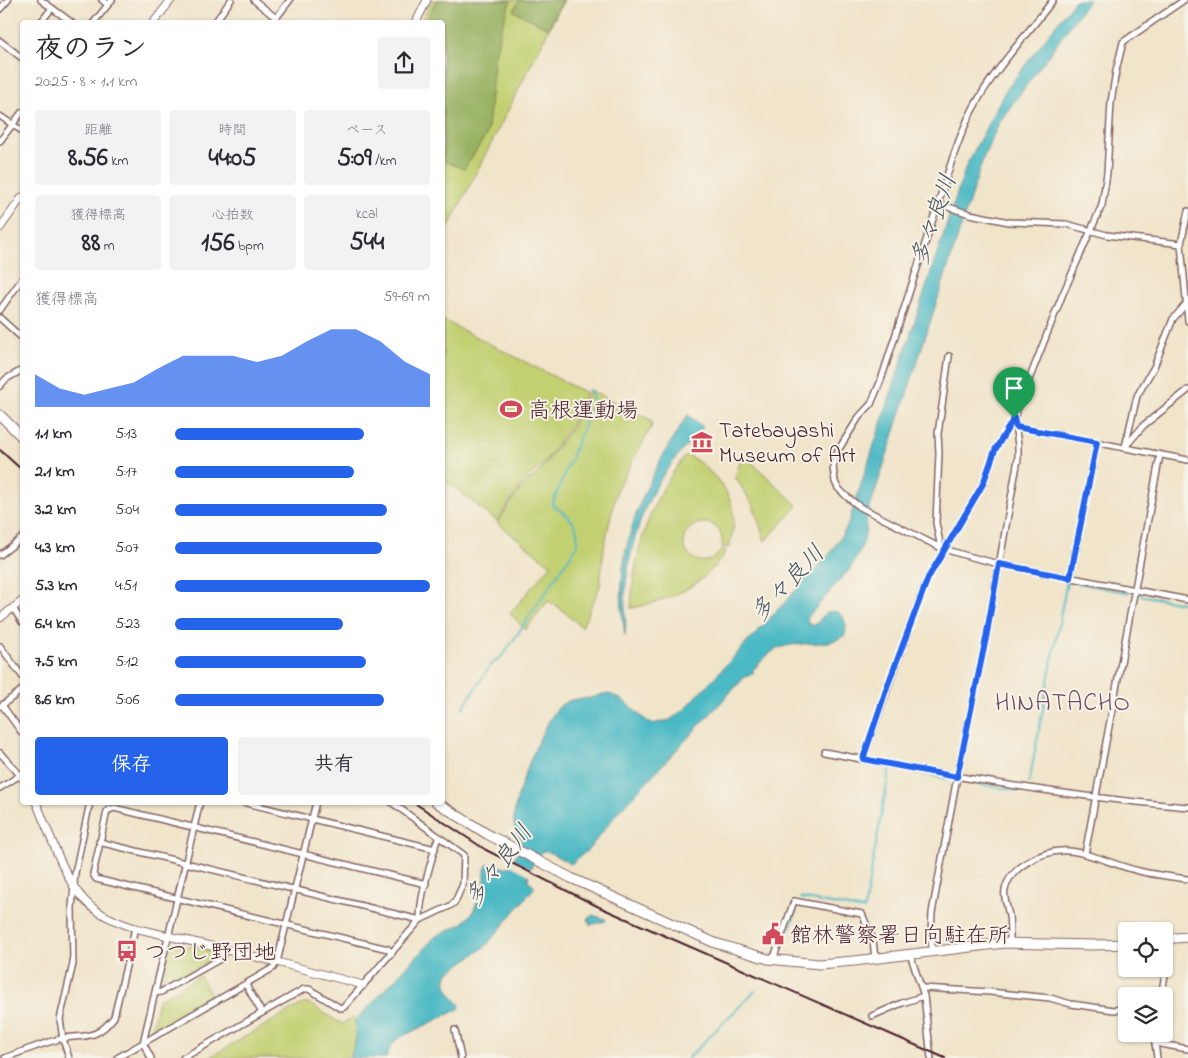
<!DOCTYPE html>
<html lang="ja">
<head>
<meta charset="utf-8">
<style>
	:root { --surface:#fff; --page:#f2f2f3; --text:#2b2b33; --muted:#7c7c81; --accent:#2563eb }
	body { margin:0; font-family:"Indie Flower","Klee One",sans-serif; background:var(--page); color:var(--text); height:100vh; display:flex; flex-direction:column; font-size:19px; white-space:nowrap }
	* { box-sizing:border-box; margin:0 }
	p { font-size:16px; color:var(--muted) }
	.icon { flex:none; width:28px; height:28px; fill:none; stroke:currentColor; stroke-width:2; stroke-linecap:round; stroke-linejoin:round }
	.map { position:relative; flex:1; overflow:hidden }
	.side { position:absolute; left:20px; top:20px; width:425px; height:785px; display:flex; flex-direction:column; background:var(--surface); border-radius:5px; box-shadow:0 1px 4px #0004 }
	.side>* { flex:none }
	.tools { position:absolute; left:1118px; top:922px; display:grid; gap:10px }
	.tools a { display:grid; place-items:center; width:55px; height:55px; border-radius:5px; background:var(--surface); box-shadow:0 1px 4px #0004; font-size:25px }
	.pin { position:absolute; display:grid; place-items:center; width:42px; height:42px; color:#fff; margin:-51px -21px; border-radius:50% 50% 50% 0; rotate:-45deg; box-shadow:0 0 5px #0007 }
	.pin .icon { rotate:45deg }
	.round { display:grid; place-items:center; flex:none; width:52px; height:52px; border-radius:5px; background:var(--page) }
	.summary { display:flex; align-items:center; justify-content:space-between; height:85px; padding:0 15px }
	h1 { font-size:28px; font-weight:800; line-height:38px }
	.metrics { display:grid; grid-template-columns:repeat(3,1fr); gap:8px; height:85px; padding:5px 15px }
	.metrics div { display:grid; align-content:center; border-radius:5px; background:var(--page); text-align:center }
	.metrics b { font-size:25px; font-weight:800 }
	.metrics small { font-size:14px; font-weight:400 }
	.metrics p { font-size:14px }
	.chart { height:140px; padding:10px 15px }
	.chart p { display:flex; justify-content:space-between }
	.chart svg { width:100%; height:90px; margin-top:5px; fill:var(--accent); opacity:.7 }
	.action { display:flex; gap:10px; margin-top:auto; padding:10px 15px }
	.action a { flex:1; height:58px; border-radius:5px; background:var(--accent); color:#fff; font-size:20px; font-weight:800; line-height:58px; text-align:center }
	.action a+a { background:var(--page); color:var(--text) }
	ul { padding:0 15px; list-style:none; font-size:16px }
	li { display:grid; grid-template-columns:80px 60px 1fr; align-items:center; height:38px }
	li i { height:12px; border-radius:6px; background:var(--accent) }
	.map>svg:first-child { display:block }
	.green { fill:#c2d072; stroke:#86784e }
	.forest { fill:#99b264; stroke:#726848 }
	.water { fill:#4bb9c4; stroke:#4a6c78 }
	.pier { fill:#f0e4c9 }
	.lines { fill:none; stroke-linecap:round; stroke-linejoin:round }
	.stream { stroke:#4bb9c4; stroke-width:2 }
	.street-casing { stroke:#846462; stroke-width:8 }
	.secondary-casing { stroke:#846462; stroke-width:9 }
	.highway-casing { stroke:#846462; stroke-width:11 }
	.street { stroke:#fff; stroke-width:5 }
	.secondary { stroke:#fff; stroke-width:7 }
	.highway { stroke:#fff; stroke-width:9 }
	.rail { stroke:#4a1f2b; stroke-width:2 }
	.route-casing { stroke:#fff; stroke-width:10 }
	.route { stroke:#2563eb; stroke-width:6 }
	.labels { text-anchor:middle; stroke-width:4; stroke-linejoin:round; paint-order:stroke }
	.poi-label { font-size:22px; fill:#4a1f2b; stroke:#f7f3e8; text-anchor:start }
	.water-label { font-size:24px; font-style:italic; fill:#4a5561; stroke:#f7f3e8 }
	.quarter-label { font-size:25px; letter-spacing:1px; fill:#714c66; stroke:#f7f3e8 }
</style>
</head>
<body>
<div class="map">
<svg width="1188" height="1058" viewBox="0 0 1188 1058">
	<rect width="100%" height="100%" fill="#f7f3e8"/>
	<filter id="ink" filterUnits="userSpaceOnUse"><feTurbulence type="fractalNoise" baseFrequency=".02" numOctaves="2"/><feDisplacementMap in="SourceGraphic" scale="10" xChannelSelector="R" yChannelSelector="G"/><feConvolveMatrix kernelMatrix="1 2 1 2 8 2 1 2 1" color-interpolation-filters="sRGB"/></filter>
	<filter id="wash" filterUnits="userSpaceOnUse"><feTurbulence type="fractalNoise" baseFrequency=".0096" numOctaves="4" result="noise"/><feDisplacementMap in="SourceGraphic" scale="20" xChannelSelector="R" yChannelSelector="G"/><feGaussianBlur stdDeviation="1.12" result="paint"/><feColorMatrix in="noise" values="0 0 0 0 0 0 0 0 0 0 0 0 0 0 0 0 0 1.4 0 .05"/><feComposite in="paint" operator="in"/></filter>
	<g filter="url(#wash)">
		<rect width="100%" height="100%" fill="#f0e4c9"/>
		<g class="green">
			<path d="M432,0h132l-121,238 -1,-216h-21z"/>
			<path d="M443,320l143,73 -15,32 -26,37 -20,18 -28,41 -50,-39 -4,-1z"/>
			<path d="M590,390l61,30 1,6 -35,63 -13,58 -4,39 -18,41 -26,-22 -8,-4 -23,29 -15,-17 41,-48 -54,-42 25,-36 17,-15 33,-45z"/>
			<path d="M687,454c34,22 57,50 42,92l-1,2 -6,-1c2,-12 -5,-25 -19,-24 -5,0 -10,2 -14,6 -19,21 17,48 32,21l5,1c-20,34 -58,51 -95,57 3,-57 19,-110 56,-154z"/>
			<path d="M743,454l55,52 -33,35 -12,-36 -18,-28z"/>
			<path d="M173,943l41,9 1,6 -51,28 -2,-3 9,-38z"/>
			<path d="M200,976l14,24 -56,31 -5,-1 -1,-2 6,-28z"/>
			<path d="M308,1003l34,21 11,-7c7,13 1,28 -3,41h-142l94,-54z"/>
		</g>
		<g class="forest">
			<path d="M436,0h75l-11,32 -6,29 -6,69 -3,7 -21,32 -21,-8 -1,-139h-16z"/>
			<path d="M519,0h44l-15,28 -34,-17z"/>
		</g>
		<g class="water">
			<path d="M1075,0h14l-89,121 -16,35 -118,364c2,19 -9,38 -19,53l-3,1 -3,5 -34,39 2,7h6c5,-3 6,-9 11,-12 15,-7 23,9 19,22 -19,14 -47,4 -68,14 -9,4 -17,14 -24,21v3l-8,4 -126,134 -30,38 -18,15 -22,-12 -6,-1c-8,5 -15,21 -15,30l5,3 1,4 -48,58 -38,27c-7,13 4,22 12,32l-1,4 -62,30 -6,7 -5,12h-36l6,-18 -1,-19 81,-85 27,-13 10,-11 12,-30v-13l3,-5 18,4 3,-1 13,-22 -1,-6 -5,-4c-1,-6 -3,-13 -2,-19 1,-22 31,-102 50,-113 9,-5 17,-4 26,-5 7,-1 11,-5 18,-4 18,3 29,22 44,30l18,-4 14,-10 145,-155 18,-28 119,-361 38,-73z"/>
			<path d="M688,415l15,12c-13,15 -26,28 -37,44 -25,35 -37,79 -41,122 -1,14 2,28 0,42 -15,-80 19,-155 63,-220z"/>
			<path d="M592,915l13,4 1,2 -16,4 -2,-6z"/>
		</g>
		<path class="pier" d="M511,858l23,12 -3,6 -23,-12z"/>
		<g class="lines">
			<g class="stream">
				<path d="M1139,595l49,9"/>
				<path d="M462,709l28,-43 14,-12 73,-108c3,-23 -7,-29 -25,-41l41,-102 -1,-10 -4,-3"/>
				<path d="M963,782l58,9"/>
				<path d="M1029,783l38,-202 62,12"/>
				<path d="M800,898l64,12 26,-143 62,13"/>
				<path d="M781,952l17,-47"/>
				<path d="M688,1058l67,-67"/>
			</g>
		</g>
	</g>
	<g filter="url(#ink)">
		<g class="lines">
			<g class="street-casing">
				<g id="street">
					<path d="M41,0l30,22"/>
					<path d="M102,0l6,5"/>
					<path d="M254,0l22,18"/>
					<path d="M1053,0c-26,35 -58,68 -79,107 -9,16 -15,33 -21,50l-72,223 -10,24 -12,13 -22,35 -4,15 2,15 3,6 8,8 14,11 81,41 23,7 35,9 189,36"/>
					<path d="M0,9l8,-9"/>
					<path d="M41,22l11,-14"/>
					<path d="M94,22l18,-22"/>
					<path d="M215,22l16,-22"/>
					<path d="M273,22l17,-22"/>
					<path d="M0,41l22,17"/>
					<path d="M0,116l22,15"/>
					<path d="M0,141l22,-29"/>
					<path d="M945,206l25,8 39,8 57,2 41,11 74,9"/>
					<path d="M1188,211l-7,33 7,77"/>
					<path d="M0,310l22,-31"/>
					<path d="M0,318l22,20"/>
					<path d="M0,386l6,-7 16,-9"/>
					<path d="M1016,427l172,33"/>
					<path d="M1125,447l12,-51 17,-29 19,-48 13,-15"/>
					<path d="M1125,447l19,-22 44,-35"/>
					<path d="M941,548l-5,-25 3,-70 -1,-19 11,-78"/>
					<path d="M0,555l22,-17"/>
					<path d="M1070,578l27,-136"/>
					<path d="M13,608l9,14"/>
					<path d="M0,646l22,30"/>
					<path d="M2,705l20,28"/>
					<path d="M1,706l21,-16"/>
					<path d="M824,752c121,23 242,45 364,55"/>
					<path d="M0,753l20,22"/>
					<path d="M863,759l56,-159 9,-22 55,-94 12,-34 19,-32"/>
					<path d="M0,788l22,-14"/>
					<path d="M242,802l193,47"/>
					<path d="M99,842l321,78c0,-26 10,-52 16,-77l3,-6"/>
					<path d="M1085,854l75,-399"/>
					<path d="M1010,943c0,-9 0,-18 -1,-27 -1,-8 -6,-18 -4,-26 2,-11 12,-21 21,-27 43,-27 70,-2 113,8 16,4 33,6 49,8"/>
					<path d="M932,951l-1,-18 1,-20 25,-136 29,-139 32,-179v-14l-4,-27 48,-122 40,-91 5,-32 4,-71 5,-31 7,-29 61,-42"/>
					<path d="M392,953l-4,-4 -292,-70 -3,-5 14,-63 7,-3 312,76"/>
					<path d="M910,954l14,42 7,62"/>
					<path d="M773,960l21,-59 68,13 11,26 2,19"/>
					<path d="M246,985l16,28"/>
					<path d="M923,988l67,4 60,6 21,6 43,6 12,-2"/>
					<path d="M155,993l6,-1 59,-33 6,-10"/>
					<path d="M1161,996l5,-26v-31"/>
					<path d="M872,1016l30,-13 22,-7"/>
					<path d="M455,1030l6,28"/>
					<path d="M1156,1034l-1,9 2,15"/>
					<path d="M1155,1043l33,6"/>
					<path d="M5,1058c16,-6 33,-13 51,-18 27,-7 38,3 58,-23l21,-89"/>
					<path d="M69,1058l-6,-19 -3,-20 13,-55 -1,-56 3,-35 15,-71"/>
					<path d="M117,1058l156,-90 4,-6 39,-160"/>
					<path d="M151,1058l-8,-15 57,-241"/>
					<path d="M183,1058l121,-69h5l31,19 4,-1 76,-87 30,-14 5,-4 8,-18 1,-29 -73,-53"/>
				</g>
			</g>
			<g class="secondary-casing">
				<g id="secondary">
					<path d="M154,22l17,-22"/>
					<path d="M416,22l11,-22"/>
					<path d="M0,228l22,-31"/>
					<path d="M0,618l22,-17"/>
					<path d="M20,775l2,3"/>
					<path d="M36,802c7,17 14,34 21,51 19,44 31,60 78,75l142,34 86,23"/>
				</g>
			</g>
			<g class="highway-casing">
				<g id="highway">
					<path d="M0,415l22,22"/>
					<path d="M436,802l51,32 84,44 144,65 53,16 51,5 35,-3 150,-18 89,2 33,-1"/>
					<path d="M1164,939l24,-2"/>
				</g>
			</g>
			<use href="#street" class="street"/>
			<use href="#secondary" class="secondary"/>
			<use href="#highway" class="highway"/>
			<g class="rail">
				<path d="M0,450l22,20"/>
				<path d="M413,802l73,48 113,57 346,151"/>
			</g>
		</g>
	</g>
	<g class="lines" filter="url(#ink)">
		<g class="route-casing">
			<path id="route" d="M1014,418l2,9 81,15 -27,136 -71,-14 -13,74 -29,139 -94,-18 24,-72 41,-109 55,-94 12,-34z"/>
		</g>
		<use href="#route" class="route"/>
	</g>
	<defs>
		<g id="stadium-bare" transform="scale(1.725)"><path d="M0-5a6.5 5 0 1 0 0 10a6.5 5 0 1 0 0-10ZM-3.5-1.8h7v3.6h-7Z" fill="#d1495b" stroke="#f7f3e8" stroke-width="2.5" paint-order="stroke"/></g>
		<g id="museum-bare" transform="scale(1.725)"><path d="M0-6L6-3V-2H-6V-3ZM-5-1h2V3h-2ZM-1-1h2V3h-2ZM3-1h2V3H3ZM-6 4H6V6H-6Z" fill="#d1495b" stroke="#f7f3e8" stroke-width="2.5" paint-order="stroke"/></g>
		<g id="civic-bare" transform="scale(1.725)"><path d="M-.6-6.5H3V-4.5H.6V-3L4-1V1h2V6H-6V1h2V-1L-.6-3ZM-1.2 2.5V6h2.4V2.5Z" fill="#d1495b" stroke="#f7f3e8" stroke-width="2.5" paint-order="stroke"/></g>
		<g id="bus-bare" transform="scale(1.725)"><path d="M-5-6H5V4H4V6H2V4H-2V6H-4V4H-5ZM-3.5-4V0h7V-4ZM-3.5 1.2v1.5H-2V1.2ZM2 1.2v1.5H3.5V1.2Z" fill="#d1495b" stroke="#f7f3e8" stroke-width="2.5" paint-order="stroke"/></g>
	</defs>
	<g fill-rule="evenodd">
		<use href="#stadium-bare" x="511" y="409"/>
		<use href="#museum-bare" x="702" y="442"/>
		<use href="#civic-bare" x="773" y="934"/>
		<use href="#bus-bare" x="127" y="951"/>
	</g>
	<g class="labels">
		<g class="poi-label">
			<text x="528" y="417">高根運動場</text>
			<text x="719" y="437">Tatebayashi<tspan x="719" dy="25">Museum of Art</tspan></text>
			<text x="790" y="942">館林警察署日向駐在所</text>
			<text x="144" y="959">つつじ野団地</text>
		</g>
		<g class="water-label">
			<text transform="translate(933 220) rotate(-71)" y="8">多々良川</text>
			<text transform="translate(787 583) rotate(-47)" y="8">多々良川</text>
			<text transform="translate(498 865) rotate(-53)" y="8">多々良川</text>
		</g>
		<g class="quarter-label">
			<text x="1063" y="710">HINATACHO</text>
		</g>
	</g>
</svg>
<div class="tools">
<a><svg class="icon" aria-label="locate" viewBox="0 0 24 24"><circle cx="12" cy="12" r="6"/><path d="M12 2v4M12 18v4M2 12h4M18 12h4"/></svg></a>
<a><svg class="icon" aria-label="layers" viewBox="0 0 24 24"><path d="M12 4l9 5-9 5-9-5zM3 14l9 5 9-5"/></svg></a>
</div>
<div class="pin" style="left:1014px;top:418px;background:#1e9e55"><svg class="icon" aria-label="arrive" viewBox="0 0 24 24"><path d="M6 21V4h12l-3 4 3 4H6"/></svg></div>
<section class="side">
<div class="summary"><div><h1>夜のラン</h1><p>20:25 · 8 × 1.1 km</p></div><a class="round"><svg class="icon" aria-label="share" viewBox="0 0 24 24"><path d="M12 15V3M7 8l5-5 5 5M5 13v7h14v-7"/></svg></a></div>
<div class="metrics">
<div><p>距離</p><b>8.56<small> km</small></b></div>
<div><p>時間</p><b>44:05</b></div>
<div><p>ペース</p><b>5:09<small> /km</small></b></div>
</div>
<div class="metrics">
<div><p>獲得標高</p><b>88<small> m</small></b></div>
<div><p>心拍数</p><b>156<small> bpm</small></b></div>
<div><p>kcal</p><b>544</b></div>
</div>
<div class="chart"><p><span>獲得標高</span>59–69 m</p>
<svg viewBox="0 0 160 44" preserveAspectRatio="none"><path d="M0 44V28L10 35L20 38L30 35L40 32L50 25L60 19L70 19L80 19L90 22L100 19L110 12L120 6L130 6L140 12L150 22L160 28V44z"/></svg>
</div>
<ul>
<li><b>1.1 km</b>5:13<i style="width:74%"></i></li>
<li><b>2.1 km</b>5:17<i style="width:70%"></i></li>
<li><b>3.2 km</b>5:04<i style="width:83%"></i></li>
<li><b>4.3 km</b>5:07<i style="width:81%"></i></li>
<li><b>5.3 km</b>4:51<i style="width:100%"></i></li>
<li><b>6.4 km</b>5:23<i style="width:66%"></i></li>
<li><b>7.5 km</b>5:12<i style="width:75%"></i></li>
<li><b>8.6 km</b>5:06<i style="width:82%"></i></li>
</ul>
<div class="action"><a>保存</a><a>共有</a></div>
</section>
</div>
</body>
</html>
